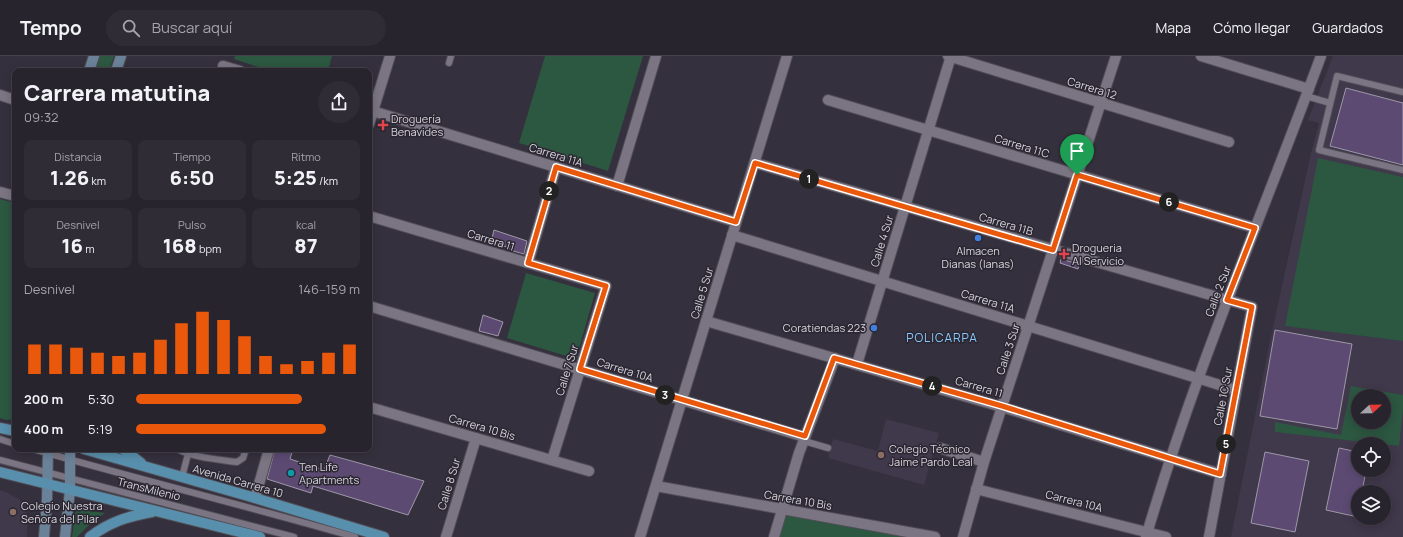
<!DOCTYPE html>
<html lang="es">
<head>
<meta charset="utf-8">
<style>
	:root { --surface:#28242e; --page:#302c36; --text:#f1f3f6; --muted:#a5a4aa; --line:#44414a; --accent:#ea580c }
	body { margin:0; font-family:Manrope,sans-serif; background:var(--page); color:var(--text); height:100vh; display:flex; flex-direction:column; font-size:15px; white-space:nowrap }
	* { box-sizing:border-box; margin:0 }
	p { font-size:13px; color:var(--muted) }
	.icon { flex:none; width:22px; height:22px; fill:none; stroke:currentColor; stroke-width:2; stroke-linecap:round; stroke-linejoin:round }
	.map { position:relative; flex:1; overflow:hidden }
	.sheet { position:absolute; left:12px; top:12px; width:360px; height:384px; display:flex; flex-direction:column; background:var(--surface); border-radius:8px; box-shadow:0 2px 10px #0003,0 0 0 1px var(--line) }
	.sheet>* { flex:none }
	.needle { width:26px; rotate:68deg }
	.fabs { position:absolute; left:1351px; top:333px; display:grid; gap:8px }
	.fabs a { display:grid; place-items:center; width:40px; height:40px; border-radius:50%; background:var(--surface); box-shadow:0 2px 10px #0003,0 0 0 1px var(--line); font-size:20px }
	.pin { position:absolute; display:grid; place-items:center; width:34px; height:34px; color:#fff; margin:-41px -17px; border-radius:50% 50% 50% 0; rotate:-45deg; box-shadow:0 0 4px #0007 }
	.pin .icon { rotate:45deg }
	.km { position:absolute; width:20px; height:20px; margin:-10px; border-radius:50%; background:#222; color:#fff; font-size:11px; line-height:20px; text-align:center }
	.round { display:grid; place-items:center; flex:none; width:42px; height:42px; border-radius:21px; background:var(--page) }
	.headline { display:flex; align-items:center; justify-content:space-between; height:68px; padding:0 12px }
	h1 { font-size:22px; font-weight:800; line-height:30px }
	.metrics { display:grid; grid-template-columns:repeat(3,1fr); gap:6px; height:68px; padding:4px 12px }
	.metrics div { display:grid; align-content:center; border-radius:8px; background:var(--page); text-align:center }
	.metrics b { font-size:20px; font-weight:800 }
	.metrics small { font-size:11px; font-weight:400 }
	.metrics p { font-size:11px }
	.chart { height:112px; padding:8px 12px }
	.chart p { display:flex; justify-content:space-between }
	.chart svg { width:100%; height:72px; margin-top:4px; stroke:var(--accent); stroke-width:6 }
	ul { padding:0 12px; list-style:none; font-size:13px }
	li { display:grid; grid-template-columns:64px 48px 1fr; align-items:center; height:30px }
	li i { height:10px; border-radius:5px; background:var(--accent) }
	header { display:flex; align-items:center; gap:24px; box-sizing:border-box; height:56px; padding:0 20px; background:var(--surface); border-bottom:1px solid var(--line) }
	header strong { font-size:19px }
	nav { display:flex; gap:22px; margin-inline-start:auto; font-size:14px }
	.search { width:280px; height:36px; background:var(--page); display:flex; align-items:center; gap:10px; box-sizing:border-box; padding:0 14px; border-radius:22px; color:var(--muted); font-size:15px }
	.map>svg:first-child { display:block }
	.built { fill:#40384b; fill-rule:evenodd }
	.green { fill:#2c5741; fill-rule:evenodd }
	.building { fill:#5c4a73; stroke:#9e98a7 }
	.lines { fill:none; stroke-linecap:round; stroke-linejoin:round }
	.service-casing { stroke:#514d57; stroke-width:8 }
	.minor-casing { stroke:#514d57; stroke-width:12 }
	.secondary-casing { stroke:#514d57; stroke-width:12 }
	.primary-casing { stroke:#514d57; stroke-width:12 }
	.service { stroke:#7b7583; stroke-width:6 }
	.minor { stroke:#7b7583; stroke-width:10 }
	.secondary { stroke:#6a8298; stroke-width:10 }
	.primary { stroke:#588fac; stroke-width:10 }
	.route-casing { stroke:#fff; stroke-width:8 }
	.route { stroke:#ea580c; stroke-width:5 }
	.health-dot { fill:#e0444e; stroke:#2b2732; stroke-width:1.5 }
	.shop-dot { fill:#3f7fe0; stroke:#2b2732; stroke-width:1.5 }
	.education-dot { fill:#8d6e63; stroke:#2b2732; stroke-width:1.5 }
	.culture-dot { fill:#0f9aa8; stroke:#2b2732; stroke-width:1.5 }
	.labels { text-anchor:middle; stroke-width:3; stroke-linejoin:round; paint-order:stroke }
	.street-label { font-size:11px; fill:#d7d4dc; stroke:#2b2732 }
	.poi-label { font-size:11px; fill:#d7d4dc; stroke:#2b2732; text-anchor:start }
	.neighbourhood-label { font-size:12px; letter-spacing:1px; fill:#88cafe; stroke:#2b2732 }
</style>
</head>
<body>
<header>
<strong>Tempo</strong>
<div class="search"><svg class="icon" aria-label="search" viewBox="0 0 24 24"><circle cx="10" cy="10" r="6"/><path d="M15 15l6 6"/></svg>Buscar aquí</div>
<nav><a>Mapa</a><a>Cómo llegar</a><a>Guardados</a></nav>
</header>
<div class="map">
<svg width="1403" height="481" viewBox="0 0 1403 481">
	<rect width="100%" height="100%" fill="#35303d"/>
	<g class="built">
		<path d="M1333,0h70v481h-172l39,-196 41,-188 8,-30 -11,-3zM1358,340h26v26h-26zM1358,388h26v26h-26zM1358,436h26v26h-26z"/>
		<path d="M886,363l53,14 -15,52 -96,-27 5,-19 45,12z"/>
		<path d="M0,434l6,2 13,7 5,8 3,11v19h-27z"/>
	</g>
	<g class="green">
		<path d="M99,0h15l-5,15h-15z"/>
		<path d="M235,0h97l-4,15h-57l-37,-12z"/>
		<path d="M545,0h98l-35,115 -89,-28z"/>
		<path d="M1318,102l85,19v164l-118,-15z"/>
		<path d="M0,143l15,4v216l-9,1 -6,-2z"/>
		<path d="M526,217l69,20 -19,66 -69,-21z"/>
		<path d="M1351,330l52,9v14l-4,37 -124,-14v-10l66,13zM1358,340h26v26h-26z"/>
		<path d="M76,453l29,4 -12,8 -16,16h-5z"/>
		<path d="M785,459l123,22h-130z"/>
	</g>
	<g class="building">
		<path d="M1346,32l57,15v62l-73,-19z"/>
		<path d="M494,174l33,11 -3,13 -14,-4v-2l-19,-6z"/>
		<path d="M1061,203l18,5 -1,5 -18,-6z"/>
		<path d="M483,259l20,7 -5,14 -19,-5z"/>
		<path d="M1275,274l77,14 -15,85 -77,-13z"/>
		<path d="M1339,392l19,4v18h8l-4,22h-4v25l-32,-7z"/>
		<path d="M275,393h18l-3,10 34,11 6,-15 94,26 -16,34 -95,-29 -2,7 -44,-14z"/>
		<path d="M1265,396l44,9 -14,71 -44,-9z"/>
	</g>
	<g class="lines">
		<g class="service-casing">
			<g id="service">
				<path d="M449,7l2,-7"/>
				<path d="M1403,36l-66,-16 -18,74 84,20"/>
				<path d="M1306,40l24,7"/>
				<path d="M0,383l15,5"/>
				<path d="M804,385l24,7"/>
				<path d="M33,393c107,31 215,57 322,88"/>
				<path d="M177,393c18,9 39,10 60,13l6,-4 3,-9"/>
				<path d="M0,404l294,77"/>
				<path d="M182,421l6,-23"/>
			</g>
		</g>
		<g class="minor-casing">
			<g id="minor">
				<path d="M948,0l281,86"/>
				<path d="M1201,0l108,33"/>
				<path d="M223,10l17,5"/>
				<path d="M0,39l15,5"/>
				<path d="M828,44l427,128"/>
				<path d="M369,54l367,112"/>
				<path d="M369,68l21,-68"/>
				<path d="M755,107l497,144 -43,230"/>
				<path d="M617,130l39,-130"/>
				<path d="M0,136l15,4"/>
				<path d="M369,160l237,70 -54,174"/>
				<path d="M732,179l504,155"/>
				<path d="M528,207l28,-96"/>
				<path d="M369,250l436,131"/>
				<path d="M706,265l296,86 219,67"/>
				<path d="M857,308l94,-308"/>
				<path d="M369,351l220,64"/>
				<path d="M940,392l44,14"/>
				<path d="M656,430l279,51"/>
				<path d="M976,433l190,48"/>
				<path d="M255,442l14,-49"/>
				<path d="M446,481l30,-99"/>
				<path d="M640,481l147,-481"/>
				<path d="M774,481l25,-84 36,-95"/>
				<path d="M963,481l21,-75 132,-406"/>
				<path d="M1146,481c48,-164 116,-321 175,-481"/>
			</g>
		</g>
		<g class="secondary-casing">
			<g id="secondary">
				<path d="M89,15l5,-15"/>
				<path d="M116,15l5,-15"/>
				<path d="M44,481l3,-37 1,-51"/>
				<path d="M65,481l5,-47v-41"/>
			</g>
		</g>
		<g class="primary-casing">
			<g id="primary">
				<path d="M0,372l15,3"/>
				<path d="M84,393l171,49 129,39"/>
				<path d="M123,393l18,14"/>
				<path d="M0,416l260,65"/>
				<path d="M90,481c19,-15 39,-21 62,-25"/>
			</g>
		</g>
		<use href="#service" class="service"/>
		<use href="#minor" class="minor"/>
		<use href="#secondary" class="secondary"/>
		<use href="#primary" class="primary"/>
	</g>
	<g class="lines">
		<g class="route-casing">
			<path id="route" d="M755,107l298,87 24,-75 178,53 -28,72 25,7 -32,167 -218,-68 -168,-48 -29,78 -225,-67 26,-83 -78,-23 28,-96 180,55z"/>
		</g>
		<use href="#route" class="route"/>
	</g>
	<g class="health-dot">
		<path d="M381 63h4v4h4v4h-4v4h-4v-4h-4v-4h4z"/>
		<path d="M1062 192h4v4h4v4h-4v4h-4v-4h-4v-4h4z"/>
	</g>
	<g class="shop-dot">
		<circle cx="978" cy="182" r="4"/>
		<circle cx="874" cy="272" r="4"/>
	</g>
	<g class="education-dot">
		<circle cx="881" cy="399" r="4"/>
		<circle cx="13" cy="456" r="4"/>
	</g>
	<circle class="culture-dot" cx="291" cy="417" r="4"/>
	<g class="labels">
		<g class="street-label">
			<text transform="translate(1092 32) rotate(17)" y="4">Carrera 12</text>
			<text transform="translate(1022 90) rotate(17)" y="4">Carrera 11C</text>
			<text transform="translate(556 99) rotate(17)" y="4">Carrera 11A</text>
			<text transform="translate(1006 168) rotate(16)" y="4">Carrera 11B</text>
			<text transform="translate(491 184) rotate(17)" y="4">Carrera 11</text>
			<text transform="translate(882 185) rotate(-73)" y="4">Calle 4 Sur</text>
			<text transform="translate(1218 235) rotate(-69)" y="4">Calle 2 Sur</text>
			<text transform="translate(702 237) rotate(-73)" y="4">Calle 5 Sur</text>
			<text transform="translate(988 245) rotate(17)" y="4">Carrera 11A</text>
			<text transform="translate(1008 293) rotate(-72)" y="4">Calle 3 Sur</text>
			<text transform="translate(567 314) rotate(-73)" y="4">Calle 7 Sur</text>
			<text transform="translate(625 314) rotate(17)" y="4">Carrera 10A</text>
			<text transform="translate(979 331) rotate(16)" y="4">Carrera 11</text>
			<text transform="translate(1223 340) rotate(-79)" y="4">Calle 1C Sur</text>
			<text transform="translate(482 371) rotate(16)" y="4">Carrera 10 Bis</text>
			<text transform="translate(238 425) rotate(16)" y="4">Avenida Carrera 10</text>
			<text transform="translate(449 428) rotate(-73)" y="4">Calle 8 Sur</text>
			<text transform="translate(149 433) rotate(14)" y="4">TransMilenio</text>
			<text transform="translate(798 444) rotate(10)" y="4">Carrera 10 Bis</text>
			<text transform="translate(1074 445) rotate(14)" y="4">Carrera 10A</text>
		</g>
		<g class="poi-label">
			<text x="391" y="67">Droguería<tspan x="391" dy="13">Benavides</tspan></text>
			<text x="1072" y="196">Drogueria<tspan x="1072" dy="13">Al Servicio</tspan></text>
			<text x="978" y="199" text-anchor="middle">Almacen<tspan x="978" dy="13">Dianas (lanas)</tspan></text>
			<text x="866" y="276" text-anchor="end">Coratiendas 223</text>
			<text x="889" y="397">Colegio Técnico<tspan x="889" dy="13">Jaime Pardo Leal</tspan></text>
			<text x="299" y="415">Ten Life<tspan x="299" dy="13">Apartments</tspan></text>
			<text x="21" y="454">Colegio Nuestra<tspan x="21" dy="13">Señora del Pilar</tspan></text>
		</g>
		<g class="neighbourhood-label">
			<text x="942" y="286">POLICARPA</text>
		</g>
	</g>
</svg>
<div class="fabs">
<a><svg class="needle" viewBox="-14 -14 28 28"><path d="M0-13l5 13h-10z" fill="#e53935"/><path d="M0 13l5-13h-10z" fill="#a5a4aa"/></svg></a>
<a><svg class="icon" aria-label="locate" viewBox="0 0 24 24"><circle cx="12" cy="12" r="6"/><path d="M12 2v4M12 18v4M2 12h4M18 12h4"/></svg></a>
<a><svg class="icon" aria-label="layers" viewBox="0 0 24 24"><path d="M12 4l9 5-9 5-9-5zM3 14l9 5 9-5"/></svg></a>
</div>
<div class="pin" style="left:1077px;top:119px;background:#1e9e55"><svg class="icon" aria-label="arrive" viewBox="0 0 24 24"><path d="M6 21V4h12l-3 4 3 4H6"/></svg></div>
<b class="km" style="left:809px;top:123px">1</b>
<b class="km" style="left:549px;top:135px">2</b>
<b class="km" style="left:665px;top:339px">3</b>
<b class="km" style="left:932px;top:330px">4</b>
<b class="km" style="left:1226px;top:388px">5</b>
<b class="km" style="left:1169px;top:146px">6</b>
<section class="sheet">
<div class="headline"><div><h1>Carrera matutina</h1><p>09:32</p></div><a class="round"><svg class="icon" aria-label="share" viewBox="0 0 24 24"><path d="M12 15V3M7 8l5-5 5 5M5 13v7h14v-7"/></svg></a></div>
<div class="metrics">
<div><p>Distancia</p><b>1.26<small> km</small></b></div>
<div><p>Tiempo</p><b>6:50</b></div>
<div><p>Ritmo</p><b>5:25<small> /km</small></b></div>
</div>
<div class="metrics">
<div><p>Desnivel</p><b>16<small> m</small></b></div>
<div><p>Pulso</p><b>168<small> bpm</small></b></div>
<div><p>kcal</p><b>87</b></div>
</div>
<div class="chart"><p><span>Desnivel</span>146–159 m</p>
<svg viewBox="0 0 160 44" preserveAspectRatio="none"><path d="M5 44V26M15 44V26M25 44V28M35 44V31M45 44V33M55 44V31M65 44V23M75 44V13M85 44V6M95 44V11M105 44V21M115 44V33M125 44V38M135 44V36M145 44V31M155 44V26"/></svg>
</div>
<ul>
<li><b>200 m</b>5:30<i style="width:74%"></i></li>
<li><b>400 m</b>5:19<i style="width:85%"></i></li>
</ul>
</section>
</div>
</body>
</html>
